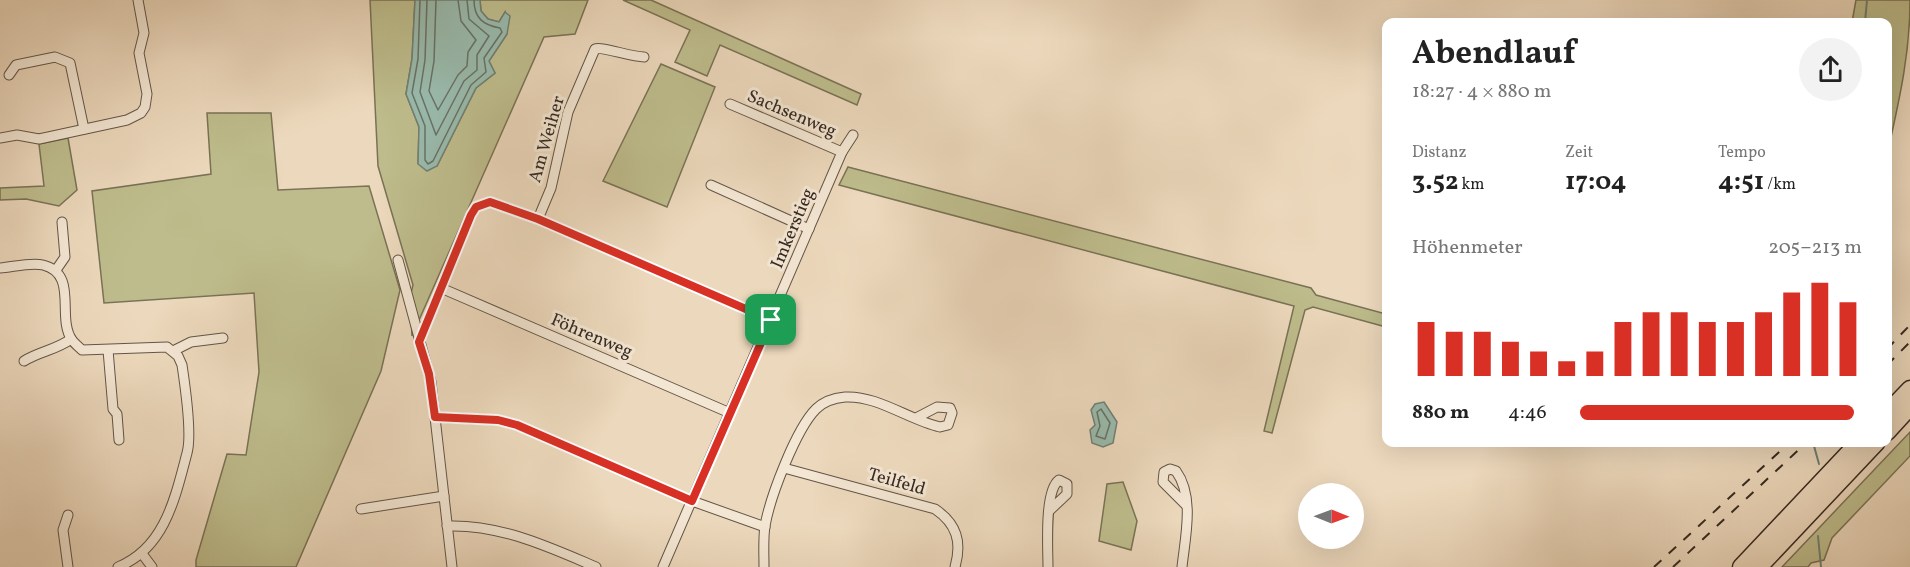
<!DOCTYPE html>
<html lang="de">
<head>
<meta charset="utf-8">
<style>
	:root { --surface:#fff; --page:#f2f2f2; --text:#222; --muted:#767676; --accent:#d93025 }
	body { margin:0; font-family:Vollkorn,serif; background:var(--page); color:var(--text); height:100vh; display:flex; flex-direction:column; font-size:22px; white-space:nowrap }
	* { box-sizing:border-box; margin:0 }
	p { font-size:20px; color:var(--muted) }
	.icon { flex:none; width:33px; height:33px; fill:none; stroke:currentColor; stroke-width:2; stroke-linecap:round; stroke-linejoin:round }
	.map { position:relative; flex:1; overflow:hidden }
	.drawer { position:absolute; left:1382px; top:18px; width:510px; height:429px; display:flex; flex-direction:column; background:var(--surface); border-radius:12px; box-shadow:0 6px 24px #0002 }
	.drawer>* { flex:none }
	.needle { width:39px; rotate:91deg }
	.buttons { position:absolute; left:1298px; top:483px; display:grid; gap:12px }
	.buttons a { display:grid; place-items:center; width:66px; height:66px; border-radius:50%; background:var(--surface); box-shadow:0 6px 24px #0002; font-size:30px }
	.pin { position:absolute; display:grid; place-items:center; width:51px; height:51px; color:#fff; margin:-26px; border-radius:12px; box-shadow:0 3px 9px #0006 }
	.round { display:grid; place-items:center; flex:none; width:63px; height:63px; border-radius:32px; background:var(--page) }
	.overview { display:flex; align-items:center; justify-content:space-between; height:102px; padding:0 30px }
	h1 { font-size:33px; font-weight:700; line-height:45px }
	.metrics { display:grid; grid-template-columns:repeat(3,1fr); gap:9px; height:102px; padding:6px 30px }
	.metrics div { display:grid; align-content:center }
	.metrics b { font-size:26px; font-weight:700 }
	.metrics small { font-size:16px; font-weight:400 }
	.metrics p { font-size:16px }
	.chart { height:168px; padding:12px 30px }
	.chart p { display:flex; justify-content:space-between }
	.chart svg { width:100%; height:108px; margin-top:6px; stroke:var(--accent); stroke-width:6 }
	ul { padding:0 30px; list-style:none; font-size:20px }
	li { display:grid; grid-template-columns:96px 72px 1fr; align-items:center; height:45px }
	li i { height:15px; border-radius:8px; background:var(--accent) }
	.map>svg:first-child { display:block }
	.green { fill:#bebc8c; stroke:#7a7256; stroke-width:1.5 }
	.water { fill:#99baac; stroke:#718074; stroke-width:1.5 }
	.lines { fill:none; stroke-linecap:round; stroke-linejoin:round }
	.shore { stroke:#677266; stroke-width:1.5 }
	.stream { stroke:#718074; stroke-width:2 }
	.street-casing { stroke:#635548; stroke-width:11 }
	.highway-casing { stroke:#352921; stroke-width:19 }
	.street { stroke:#f3e6d3; stroke-width:9 }
	.highway { stroke:#ecd8bc; stroke-width:16 }
	.rail { stroke:#352921; stroke-width:2; stroke-dasharray:10 10; stroke-linecap:butt }
	.route-casing { stroke:#fff; stroke-width:12 }
	.route { stroke:#d93025; stroke-width:8 }
	.labels { text-anchor:middle; stroke-width:6; stroke-linejoin:round; paint-order:stroke }
	.street-label { font-size:18px; fill:#352921; stroke:#f3e6d3 }
</style>
</head>
<body>
<div class="map">
<svg width="1910" height="567" viewBox="0 0 1910 567">
	<rect width="100%" height="100%" fill="#ecd8bc"/>
	<filter id="stains"><feTurbulence type="fractalNoise" baseFrequency=".00333" numOctaves="4"/><feColorMatrix values="0 0 0 0 .2 0 0 0 0 .09 0 0 0 0 .02 0 0 0 .5 -.17"/></filter>
	<radialGradient id="worn" r=".72"><stop offset=".6" stop-color="#630" stop-opacity="0"/><stop offset="1" stop-color="#630" stop-opacity=".3"/></radialGradient>
	<g class="green">
		<path d="M370,0h45l-3,59 -6,35 13,33 -1,36 19,3 39,-78 19,-15 -6,-12 18,-27 -2,-22 -6,10 -11,-3 -7,-8 -1,-11h108l-13,34 -31,3 -132,299 -2,-39 3,-12 -35,-119z"/>
		<path d="M623,0h28l210,94 -4,11 -137,-60 -13,31 -32,-14 15,-32z"/>
		<path d="M1856,0h54c0,55 -11,101 -23,155v-133h-35z"/>
		<path d="M661,64l54,23 -48,120 -64,-26z"/>
		<path d="M207,113h64l7,77 91,-4 31,104 -19,81 -85,196h-100v-7l31,-106 19,1 13,-83 -5,-79 -150,10 -12,-112 119,-17z"/>
		<path d="M68,138l9,52 -18,16 -33,-7 -26,1v-12l44,-2 -5,-42z"/>
		<path d="M848,167l463,121 5,7 70,19v13l-73,-20 -8,3 -33,123 -8,-2 30,-125 -455,-121z"/>
		<path d="M1910,432v24l-78,82 -8,22 -13,3 -3,4h-26z"/>
		<path d="M1123,482l14,39 -6,29 -32,-9 8,-57z"/>
	</g>
	<g class="water">
		<path d="M415,0h65l1,11 7,8 11,3 6,-10 5,4 -3,18 -18,27 6,12 -19,15 -39,78 -10,5 -9,-7 1,-37 -13,-33 6,-35z"/>
		<path d="M1104,402l13,20 -4,21 -10,4 -11,-4 -2,-13 5,-5 -4,-15 4,-6z"/>
	</g>
	<g class="lines">
		<g class="shore">
			<path d="M420,0l-2,59 -6,34 13,33v34l3,4 5,-3 38,-76 15,-13 -2,-14 18,-26 -2,-4c-17,-3 -26,-10 -26,-28"/>
			<path d="M427,0l-2,60 -5,32 16,43 28,-54 13,-11v-15l12,-19 -20,-17 -2,-19"/>
			<path d="M436,0l-2,61 -5,30 9,19 20,-35 9,-9 1,-14 8,-12 -15,-19 -3,-21"/>
			<path d="M1101,409l9,14 -5,16 -9,-3 4,-10 -3,-14z"/>
		</g>
		<g class="stream">
			<path d="M1865,22l2,-22"/>
			<path d="M1814,446l5,18"/>
			<path d="M1818,536l3,31"/>
		</g>
		<g class="street-casing">
			<g id="street">
				<path d="M9,75l7,-10 39,-8 15,6 14,66"/>
				<path d="M730,104l112,48"/>
				<path d="M0,138l17,-3 22,4 88,-19 14,-7 4,-6 2,-13 -8,-41 5,-20 -6,-33"/>
				<path d="M711,185l98,44"/>
				<path d="M538,219l13,-31 17,-76 27,-63c6,-3 36,8 49,8"/>
				<path d="M398,260l33,122 21,185"/>
				<path d="M0,268c13,-1 31,-6 43,-3 36,9 13,52 29,75 2,3 7,7 10,10l85,-3 11,9 4,9c3,20 10,71 5,88 -12,45 -22,95 -69,114"/>
				<path d="M56,270l9,-13 -3,-35"/>
				<path d="M441,288l289,125"/>
				<path d="M419,342l52,-127 5,-8 14,-5 48,17 233,101"/>
				<path d="M108,350l5,59 4,5 2,26"/>
				<path d="M173,351l18,-9 32,-4"/>
				<path d="M24,361c16,-10 32,-11 47,-22"/>
				<path d="M435,417l63,3 19,5 175,76 73,26"/>
				<path d="M784,468l151,41c22,15 27,33 20,58"/>
				<path d="M361,509l83,-13"/>
				<path d="M447,526c53,-2 102,21 149,41"/>
				<path d="M143,555l9,12"/>
				<path d="M68,567l-5,-37 5,-15"/>
				<path d="M663,567l179,-415 11,-17"/>
				<path d="M764,567c0,-14 -1,-28 1,-41 5,-29 31,-97 51,-117 7,-7 18,-11 29,-12 32,-2 64,23 95,30l8,-2 4,-12 -2,-5 -13,-1 -21,11"/>
				<path d="M1048,567c0,-19 -4,-76 11,-87l8,4v10l-18,17"/>
				<path d="M1182,567c3,-29 13,-70 -6,-96l-6,-2 -6,3 -1,10 23,23"/>
			</g>
		</g>
		<g class="highway-casing">
			<g id="highway">
				<path d="M1887,413l23,-24"/>
				<path d="M1887,432l23,-25"/>
				<path d="M1741,567l118,-125"/>
				<path d="M1759,567l118,-125"/>
			</g>
		</g>
		<use href="#street" class="street"/>
		<use href="#highway" class="highway"/>
		<g class="rail">
			<path d="M1887,349l23,-24"/>
			<path d="M1887,365l23,-23"/>
			<path d="M1654,567l136,-125"/>
			<path d="M1673,567l134,-125"/>
		</g>
	</g>
	<g class="lines">
		<g class="route-casing">
			<path id="route" d="M490,202l48,17 233,101 -79,181 -175,-76 -19,-5 -63,-3 -6,-43 -10,-32 52,-127 5,-8z"/>
		</g>
		<use href="#route" class="route"/>
	</g>
	<g class="labels">
		<g class="street-label">
			<text transform="translate(792 113) rotate(23)" y="6">Sachsenweg</text>
			<text transform="translate(546 139) rotate(-74)" y="6">Am Weiher</text>
			<text transform="translate(792 228) rotate(-67)" y="6">Imkerstieg</text>
			<text transform="translate(592 335) rotate(23)" y="6">Föhrenweg</text>
			<text transform="translate(897 481) rotate(16)" y="6">Teilfeld</text>
		</g>
	</g>
	<rect width="100%" height="100%" filter="url(#stains)"/>
	<rect width="100%" height="100%" fill="url(#worn)"/>
</svg>
<div class="buttons">
<a><svg class="needle" viewBox="-14 -14 28 28"><path d="M0-13l5 13h-10z" fill="#e53935"/><path d="M0 13l5-13h-10z" fill="#767676"/></svg></a>
</div>
<div class="pin" style="left:771px;top:320px;background:#1e9e55"><svg class="icon" aria-label="arrive" viewBox="0 0 24 24"><path d="M6 21V4h12l-3 4 3 4H6"/></svg></div>
<section class="drawer">
<div class="overview"><div><h1>Abendlauf</h1><p>18:27 · 4 × 880 m</p></div><a class="round"><svg class="icon" aria-label="share" viewBox="0 0 24 24"><path d="M12 15V3M7 8l5-5 5 5M5 13v7h14v-7"/></svg></a></div>
<div class="metrics">
<div><p>Distanz</p><b>3.52<small> km</small></b></div>
<div><p>Zeit</p><b>17:04</b></div>
<div><p>Tempo</p><b>4:51<small> /km</small></b></div>
</div>
<div class="chart"><p><span>Höhenmeter</span>205–213 m</p>
<svg viewBox="0 0 160 44" preserveAspectRatio="none"><path d="M5 44V22M15 44V26M25 44V26M35 44V30M45 44V34M55 44V38M65 44V34M75 44V22M85 44V18M95 44V18M105 44V22M115 44V22M125 44V18M135 44V10M145 44V6M155 44V14"/></svg>
</div>
<ul>
<li><b>880 m</b>4:46<i style="width:97%"></i></li>
</ul>
</section>
</div>
</body>
</html>
